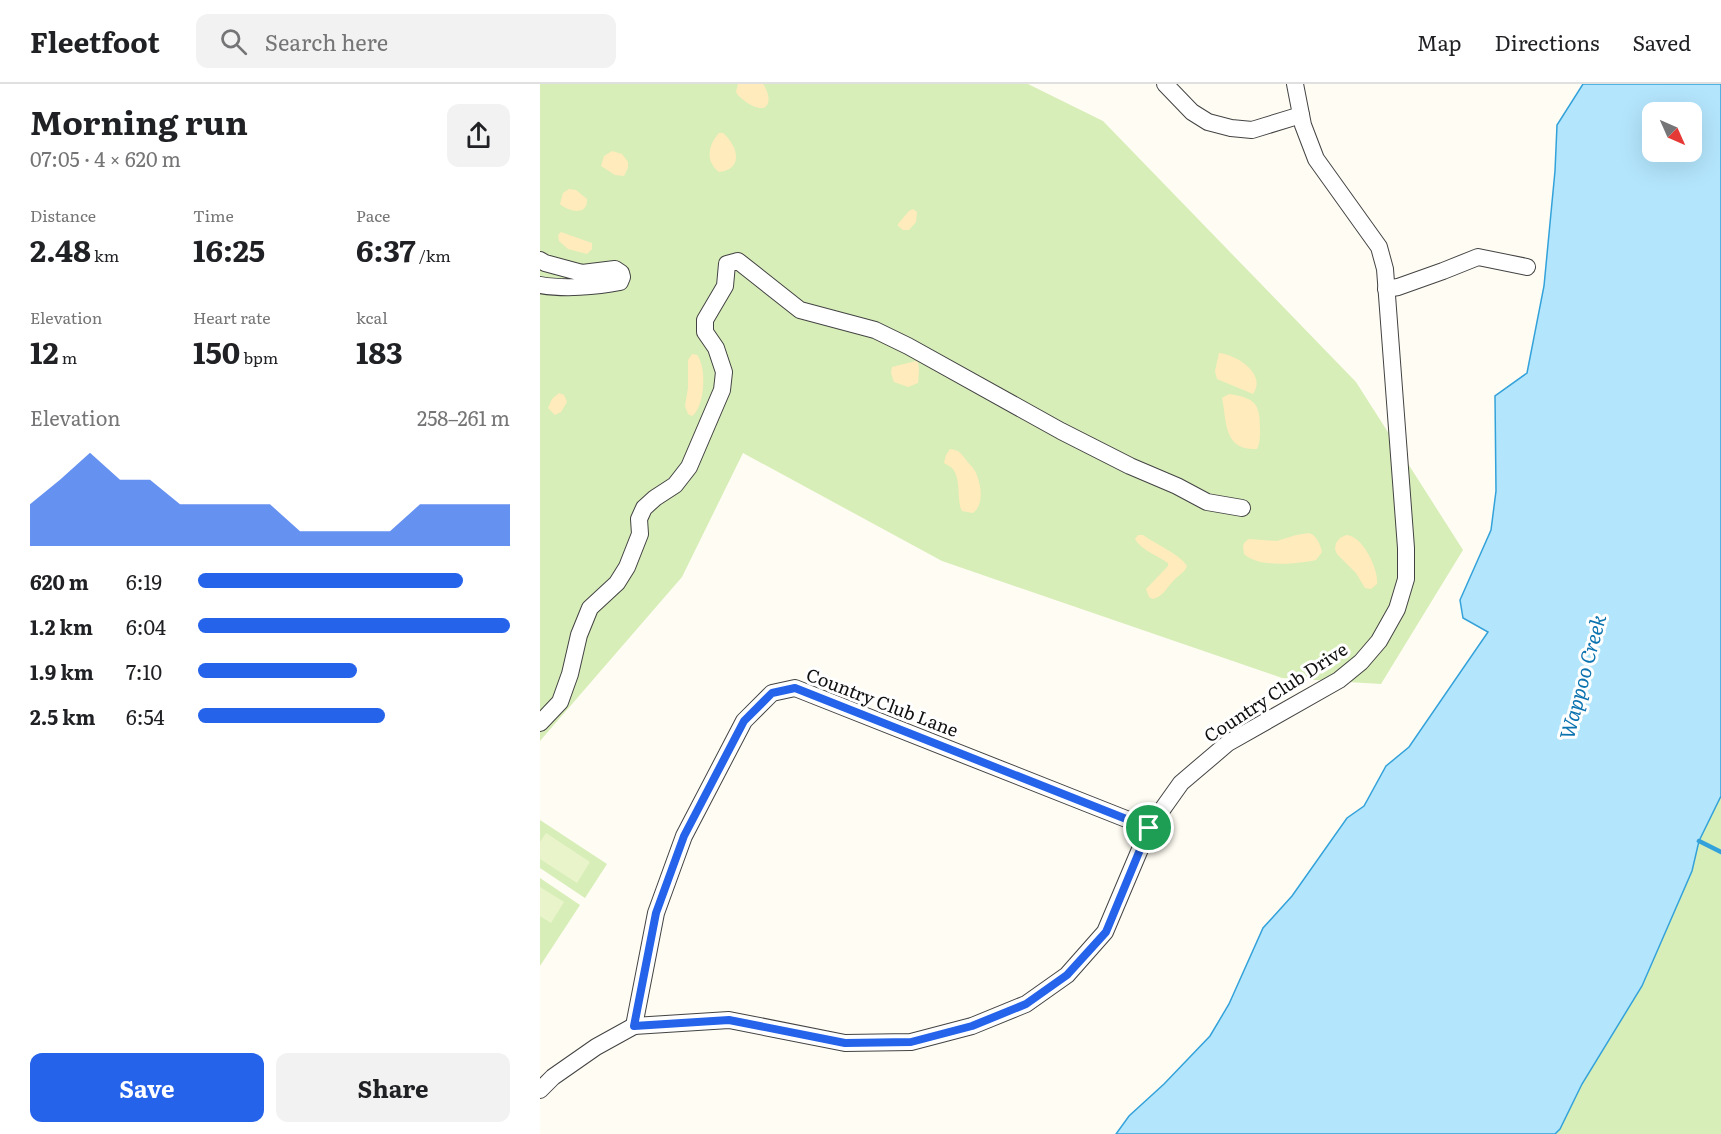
<!DOCTYPE html>
<html lang="en">
<head>
<meta charset="utf-8">
<style>
	:root { --surface:#fff; --page:#f2f2f2; --text:#202124; --muted:#757577; --line:#e0e0e0; --accent:#2563eb }
	body { margin:0; font-family:Literata,serif; background:var(--page); color:var(--text); height:100vh; display:flex; flex-direction:column; font-size:22px; white-space:nowrap }
	* { box-sizing:border-box; margin:0 }
	p { font-size:20px; color:var(--muted) }
	.icon { flex:none; width:33px; height:33px; fill:none; stroke:currentColor; stroke-width:2; stroke-linecap:round; stroke-linejoin:round }
	.map { position:relative; flex:1; overflow:hidden }
	.details { display:flex; flex-direction:column; background:var(--surface); width:540px }
	.details>* { flex:none }
	.needle { width:39px; rotate:135deg }
	.controls { position:absolute; left:1102px; top:18px; display:grid; gap:12px }
	.controls a { display:grid; place-items:center; width:60px; height:60px; border-radius:12px; background:var(--surface); box-shadow:0 6px 24px #0002; font-size:30px }
	.pin { position:absolute; display:grid; place-items:center; width:51px; height:51px; color:#fff; margin:-26px; border:3px solid #fff; border-radius:50%; box-shadow:0 2px 6px #0007 }
	.round { display:grid; place-items:center; flex:none; width:63px; height:63px; border-radius:12px; background:var(--page) }
	.head { display:flex; align-items:center; justify-content:space-between; height:102px; padding:0 30px }
	h1 { font-size:33px; font-weight:700; line-height:45px }
	.stats { display:grid; grid-template-columns:repeat(3,1fr); gap:9px; height:102px; padding:6px 30px }
	.stats div { display:grid; align-content:center }
	.stats b { font-size:30px; font-weight:700 }
	.stats small { font-size:16px; font-weight:400 }
	.stats p { font-size:16px }
	.chart { height:168px; padding:12px 30px }
	.chart p { display:flex; justify-content:space-between }
	.chart svg { width:100%; height:108px; margin-top:6px; fill:var(--accent); opacity:.7 }
	.button { display:flex; gap:12px; margin-top:auto; padding:12px 30px }
	.button a { flex:1; height:69px; border-radius:12px; background:var(--accent); color:#fff; font-size:24px; font-weight:700; line-height:69px; text-align:center }
	.button a+a { background:var(--page); color:var(--text) }
	ul { padding:0 30px; list-style:none; font-size:20px }
	li { display:grid; grid-template-columns:96px 72px 1fr; align-items:center; height:45px }
	li i { height:15px; border-radius:8px; background:var(--accent) }
	header { display:flex; align-items:center; gap:36px; box-sizing:border-box; height:84px; padding:0 30px; background:var(--surface); border-bottom:2px solid var(--line) }
	header strong { font-size:28px }
	nav { display:flex; gap:33px; margin-inline-start:auto; font-size:21px }
	.search { width:420px; height:54px; background:var(--page); display:flex; align-items:center; gap:15px; box-sizing:border-box; padding:0 21px; border-radius:12px; color:var(--muted); font-size:22px }
	main { display:flex; flex:1; min-height:0 }
	.map>svg:first-child { display:block }
	.green { fill:#d8eeb8 }
	.sand { fill:#ffebbb }
	.pitch { fill:#e9f4cb }
	.water { fill:#b3e5fc; stroke:#33a2da; stroke-width:1.5; fill-rule:evenodd }
	.lines { fill:none; stroke-linecap:round; stroke-linejoin:round }
	.stream { stroke:#33a2da; stroke-width:4.5 }
	.minor-casing { stroke:#434343; stroke-width:18 }
	.minor { stroke:#fff; stroke-width:16 }
	.route-casing { stroke:#fff; stroke-width:12 }
	.route { stroke:#2563eb; stroke-width:8 }
	.labels { text-anchor:middle; stroke-width:6; stroke-linejoin:round; paint-order:stroke }
	.street-label { font-size:18px; fill:#101010; stroke:#fff }
	.water-label { font-size:20px; font-style:italic; fill:#0c73af; stroke:#fff }
</style>
</head>
<body>
<header>
<strong>Fleetfoot</strong>
<div class="search"><svg class="icon" aria-label="search" viewBox="0 0 24 24"><circle cx="10" cy="10" r="6"/><path d="M15 15l6 6"/></svg>Search here</div>
<nav><a>Map</a><a>Directions</a><a>Saved</a></nav>
</header>
<main>
<section class="details">
<div class="head"><div><h1>Morning run</h1><p>07:05 · 4 × 620 m</p></div><a class="round"><svg class="icon" aria-label="share" viewBox="0 0 24 24"><path d="M12 15V3M7 8l5-5 5 5M5 13v7h14v-7"/></svg></a></div>
<div class="stats">
<div><p>Distance</p><b>2.48<small> km</small></b></div>
<div><p>Time</p><b>16:25</b></div>
<div><p>Pace</p><b>6:37<small> /km</small></b></div>
</div>
<div class="stats">
<div><p>Elevation</p><b>12<small> m</small></b></div>
<div><p>Heart rate</p><b>150<small> bpm</small></b></div>
<div><p>kcal</p><b>183</b></div>
</div>
<div class="chart"><p><span>Elevation</span>258–261 m</p>
<svg viewBox="0 0 160 44" preserveAspectRatio="none"><path d="M0 44V27L10 17L20 6L30 17L40 17L50 27L60 27L70 27L80 27L90 38L100 38L110 38L120 38L130 27L140 27L150 27L160 27V44z"/></svg>
</div>
<ul>
<li><b>620 m</b>6:19<i style="width:85%"></i></li>
<li><b>1.2 km</b>6:04<i style="width:100%"></i></li>
<li><b>1.9 km</b>7:10<i style="width:51%"></i></li>
<li><b>2.5 km</b>6:54<i style="width:60%"></i></li>
</ul>
<div class="button"><a>Save</a><a>Share</a></div>
</section>
<div class="map">
<svg width="1181" height="1050" viewBox="0 0 1181 1050">
	<rect width="100%" height="100%" fill="#fffcf3"/>
	<g class="green">
		<path d="M0,0h488l75,37 253,261 107,168 -82,134 -99,-6 -340,-117 -199,-108 -61,124 -142,164z"/>
		<path d="M1181,712v338h-166l5,-5 22,-45 60,-98 50,-115 7,-30z"/>
		<path d="M0,736l67,44 -22,34 -45,-30z"/>
		<path d="M0,794l40,27 -40,61z"/>
	</g>
	<g class="sand">
		<path d="M198,0h25c4,5 9,18 2,23 -8,5 -26,-9 -29,-15z"/>
		<path d="M179,49h4c15,13 21,36 -4,39 -14,-11 -11,-27 0,-39z"/>
		<path d="M72,67l10,3 6,8v6l-4,8 -9,-1 -14,-9 3,-10z"/>
		<path d="M29,105l7,1 11,9c1,17 -18,13 -27,5l3,-11z"/>
		<path d="M373,125l4,3 -1,10 -7,8h-6l-5,-4v-2l11,-13z"/>
		<path d="M21,148l31,11v6l-5,5 -19,-5 -9,-8 -1,-6z"/>
		<path d="M679,269c18,2 48,21 34,41l-36,-15 -2,-8z"/>
		<path d="M152,270l5,1c10,12 8,52 -5,61l-4,-2 -3,-8 3,-18v-28z"/>
		<path d="M376,277l2,1 1,7 -1,14 -10,4 -14,-5 -3,-9 1,-6z"/>
		<path d="M19,309l5,2 3,7 -6,10 -6,3 -7,-7 4,-9z"/>
		<path d="M689,310c27,4 31,10 31,36 0,7 0,13 -3,19 -34,2 -30,-28 -35,-51z"/>
		<path d="M410,365c9,1 11,4 16,11 3,4 7,7 9,11 6,12 10,33 -2,42l-11,-2c-6,-12 0,-32 -10,-43 -2,-2 -5,-3 -8,-5l2,-8z"/>
		<path d="M769,449c8,3 11,11 13,19l-6,8c-18,4 -58,8 -72,-6l-1,-8 2,-4 4,-3 28,2 19,-6z"/>
		<path d="M598,451h5c11,8 38,20 44,31 -2,6 -8,9 -13,14 -7,7 -10,16 -21,19l-4,-2 -3,-8 22,-23v-3c-10,-7 -28,-14 -33,-24z"/>
		<path d="M806,451c16,0 33,34 31,49l-6,5 -6,-1 -9,-15 -19,-19 -2,-5 1,-6 4,-5z"/>
	</g>
	<g class="pitch">
		<path d="M6,749l44,29 -13,21 -37,-24v-17z"/>
		<path d="M0,803l24,15 -13,21 -11,-7z"/>
	</g>
	<path class="water" d="M1043,0h138v712l-22,45 -7,30 -50,115 -60,98 -22,45 -5,5h-439l13,-18 35,-32 46,-48 19,-32 34,-76 29,-32 55,-78 17,-12 22,-40 23,-19 79,-115 -25,-14 -3,-18 31,-70 5,-39 -1,-95 32,-23 17,-87 11,-115 2,-46zM1113,28h39v40h-39z"/>
	<g class="lines">
		<path class="stream" d="M1159,757l22,11"/>
		<g class="minor-casing">
			<g id="minor">
				<path d="M625,0l27,28 16,10 23,6 21,2 49,-15"/>
				<path d="M0,176l5,3 37,10 33,-4 6,4 1,4 -2,5c-24,5 -57,7 -80,3"/>
				<path d="M846,205l12,-2 45,-16 35,-14 49,10"/>
				<path d="M0,639l20,-21 10,-28 9,-39 11,-27 27,-25 10,-16 13,-33 -1,-15 5,-11 11,-10 20,-13 14,-18 33,-77 2,-18 -8,-24 -11,-16v-12l20,-34 2,-22 11,-3 62,49 75,20 33,16 153,85 69,35 47,20 30,16 35,6"/>
				<path d="M94,942l22,-113 28,-77 60,-115 28,-28 23,-5 354,140"/>
				<path d="M0,1006l13,-13 43,-30 38,-21 95,-6 116,23 66,-1 61,-16 54,-22 41,-29 38,-43 44,-104 32,-45 47,-40 111,-63 22,-18 18,-21 18,-32 9,-30v-31l-21,-279 -6,-22 -63,-88 -13,-34 -8,-41"/>
			</g>
		</g>
		<use href="#minor" class="minor"/>
	</g>
	<g class="lines">
		<g class="route-casing">
			<path id="route" d="M255,604l354,140 -43,104 -39,43 -41,29 -54,22 -61,16 -66,1 -116,-23 -95,6 22,-113 28,-77 60,-115 28,-28z"/>
		</g>
		<use href="#route" class="route"/>
	</g>
	<g class="labels">
		<g class="street-label">
			<text transform="translate(736 609) rotate(-33)" y="6">Country Club Drive</text>
			<text transform="translate(342 619) rotate(21)" y="6">Country Club Lane</text>
		</g>
		<g class="water-label">
			<text transform="translate(1043 593) rotate(-75)" y="7">Wappoo Creek</text>
		</g>
	</g>
</svg>
<div class="controls">
<a><svg class="needle" viewBox="-14 -14 28 28"><path d="M0-13l5 13h-10z" fill="#e53935"/><path d="M0 13l5-13h-10z" fill="#757577"/></svg></a>
</div>
<div class="pin" style="left:609px;top:744px;background:#1e9e55"><svg class="icon" aria-label="arrive" viewBox="0 0 24 24"><path d="M6 21V4h12l-3 4 3 4H6"/></svg></div>
</div>
</main>
</body>
</html>
